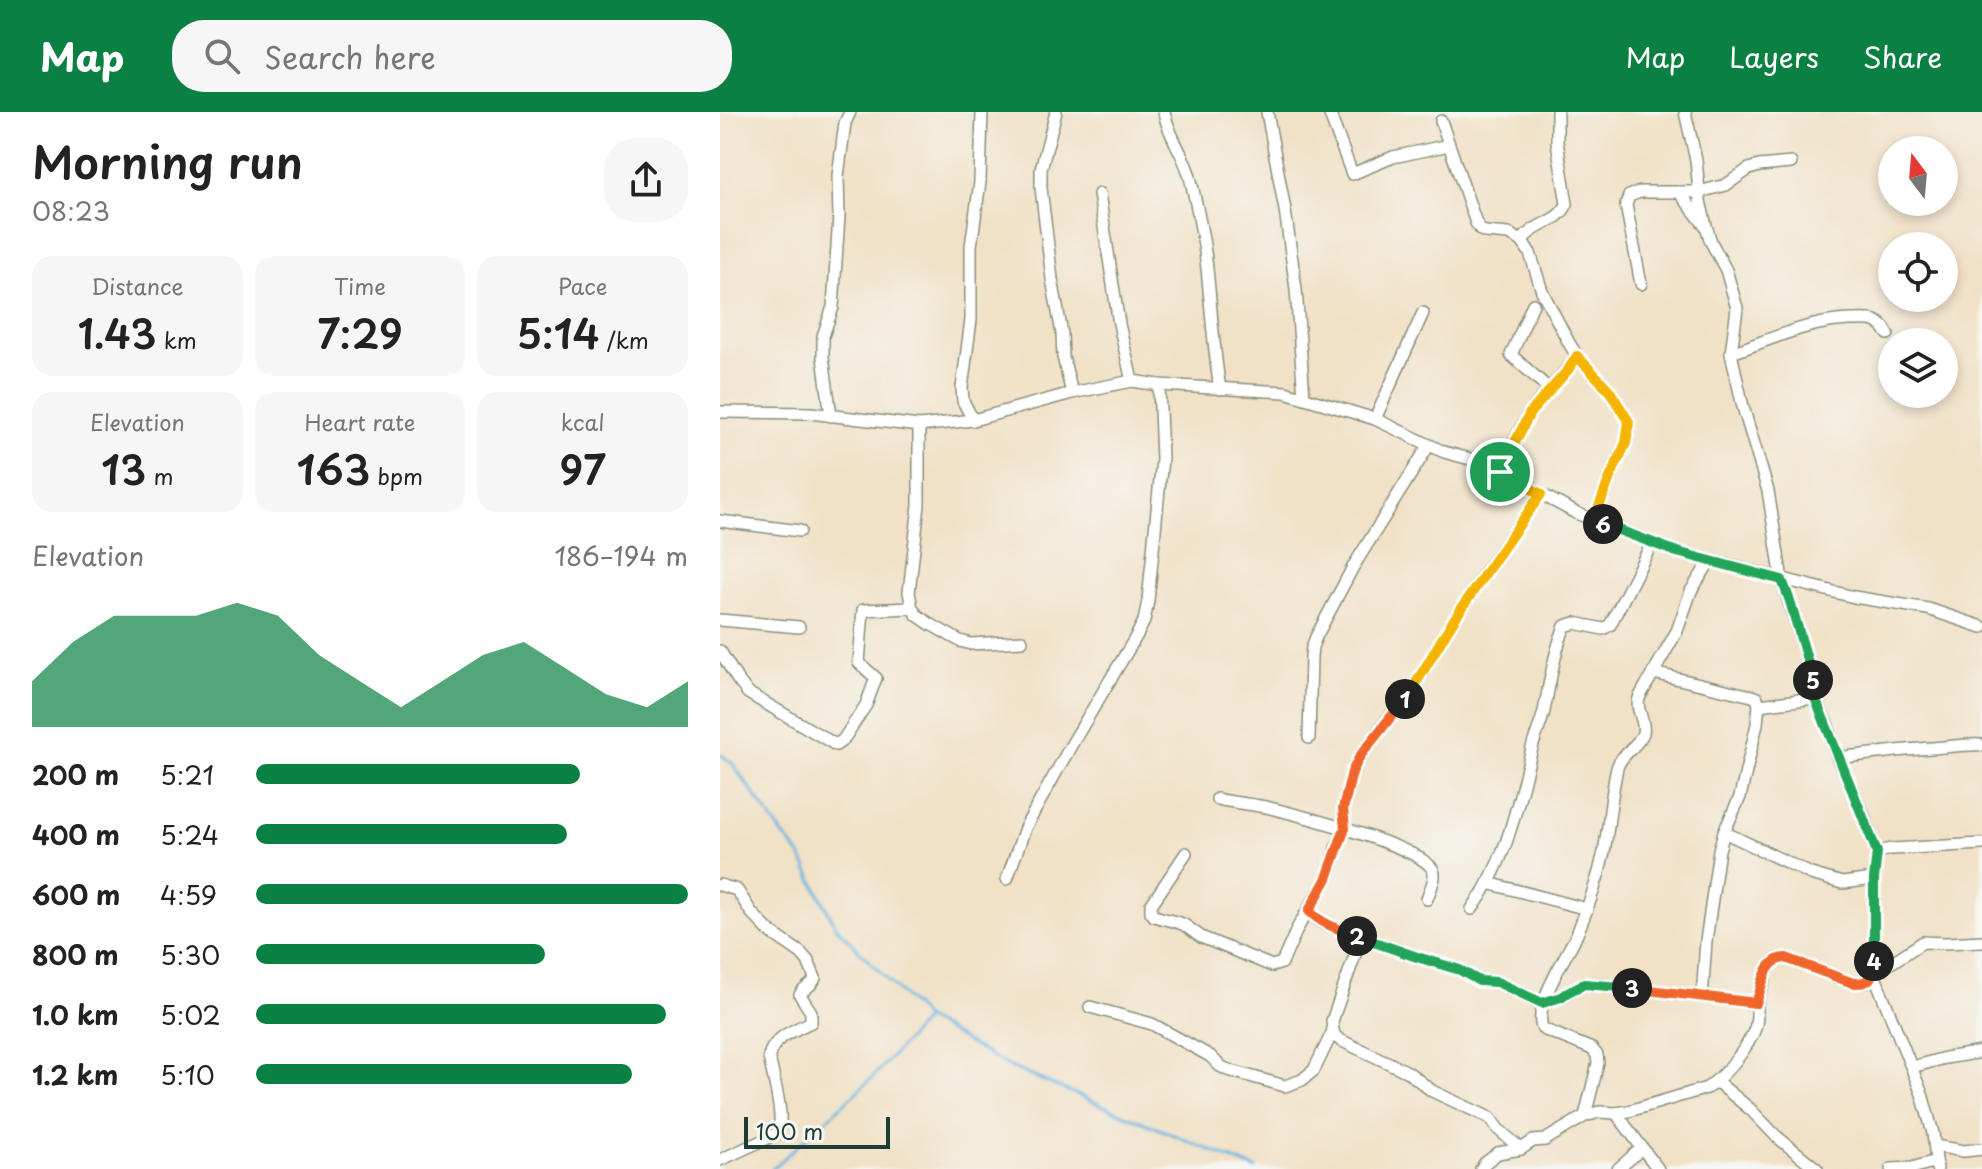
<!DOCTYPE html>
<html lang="en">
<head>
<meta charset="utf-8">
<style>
	:root { --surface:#fff; --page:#f6f6f6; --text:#222; --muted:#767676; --accent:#0b8043 }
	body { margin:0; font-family:"Playpen Sans",sans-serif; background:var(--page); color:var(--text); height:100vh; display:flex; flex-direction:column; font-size:30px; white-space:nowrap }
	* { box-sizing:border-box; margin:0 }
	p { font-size:26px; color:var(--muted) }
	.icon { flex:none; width:44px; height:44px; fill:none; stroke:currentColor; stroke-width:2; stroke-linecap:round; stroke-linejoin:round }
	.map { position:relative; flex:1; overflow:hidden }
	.details { display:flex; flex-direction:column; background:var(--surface); width:720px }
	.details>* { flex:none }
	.needle { width:52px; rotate:344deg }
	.tools { position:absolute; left:1158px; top:24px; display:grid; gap:16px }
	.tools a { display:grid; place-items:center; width:80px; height:80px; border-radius:50%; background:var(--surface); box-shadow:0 4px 12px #0003; font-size:40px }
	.scale { position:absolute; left:24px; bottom:20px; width:146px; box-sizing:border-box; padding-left:8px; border:4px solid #1f3d34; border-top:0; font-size:22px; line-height:28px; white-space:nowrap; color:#1f3d34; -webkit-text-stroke:6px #f6f6f2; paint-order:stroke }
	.pin { position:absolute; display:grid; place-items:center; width:68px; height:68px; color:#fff; margin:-34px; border:4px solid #fff; border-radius:50%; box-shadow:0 2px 8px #0007 }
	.km { position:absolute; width:40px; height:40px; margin:-20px; border-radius:50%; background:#222; color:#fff; font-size:22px; line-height:40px; text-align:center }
	.round { display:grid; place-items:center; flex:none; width:84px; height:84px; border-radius:32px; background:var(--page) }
	.summary { display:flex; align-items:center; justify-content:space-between; height:136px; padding:0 32px }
	h1 { font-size:44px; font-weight:600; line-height:60px }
	.stats { display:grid; grid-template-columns:repeat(3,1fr); gap:12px; height:136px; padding:8px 32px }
	.stats div { display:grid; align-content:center; border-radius:20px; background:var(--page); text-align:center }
	.stats b { font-size:40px; font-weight:600 }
	.stats small { font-size:22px; font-weight:400 }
	.stats p { font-size:22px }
	.chart { height:224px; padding:16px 32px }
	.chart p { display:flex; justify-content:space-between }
	.chart svg { width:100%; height:144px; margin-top:8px; fill:var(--accent); opacity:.7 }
	ul { padding:0 32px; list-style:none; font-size:26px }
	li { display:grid; grid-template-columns:128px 96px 1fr; align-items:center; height:60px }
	li i { height:20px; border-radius:10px; background:var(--accent) }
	header { display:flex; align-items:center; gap:48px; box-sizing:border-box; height:112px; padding:0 40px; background:var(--accent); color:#fff }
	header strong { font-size:38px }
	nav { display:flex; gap:44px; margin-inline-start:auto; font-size:28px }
	.search { width:560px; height:72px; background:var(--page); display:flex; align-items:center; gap:20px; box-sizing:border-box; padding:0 28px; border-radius:32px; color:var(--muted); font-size:30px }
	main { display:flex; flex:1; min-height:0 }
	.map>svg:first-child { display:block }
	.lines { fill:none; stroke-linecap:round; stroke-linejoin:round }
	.stream { stroke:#67b4e0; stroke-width:3 }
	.minor-casing { stroke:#888f7d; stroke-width:14 }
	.minor { stroke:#fff; stroke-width:11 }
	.split-1-casing { stroke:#fff; stroke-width:16 }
	.split-2-casing { stroke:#fff; stroke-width:16 }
	.split-3-casing { stroke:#fff; stroke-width:16 }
	.split-4-casing { stroke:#fff; stroke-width:16 }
	.split-5-casing { stroke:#fff; stroke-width:16 }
	.split-6-casing { stroke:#fff; stroke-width:16 }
	.split-7-casing { stroke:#fff; stroke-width:16 }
	.split-1 { stroke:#f5b400; stroke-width:10 }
	.split-2 { stroke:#f0652b; stroke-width:10 }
	.split-3 { stroke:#22a559; stroke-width:10 }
	.split-4 { stroke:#f0652b; stroke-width:10 }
	.split-5 { stroke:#22a559; stroke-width:10 }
	.split-6 { stroke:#22a559; stroke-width:10 }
	.split-7 { stroke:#f5b400; stroke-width:10 }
</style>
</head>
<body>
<header>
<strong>Map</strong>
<div class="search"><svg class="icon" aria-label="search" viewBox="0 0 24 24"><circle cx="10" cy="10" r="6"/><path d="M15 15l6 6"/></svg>Search here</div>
<nav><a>Map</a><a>Layers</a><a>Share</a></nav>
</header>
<main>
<section class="details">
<div class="summary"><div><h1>Morning run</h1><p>08:23</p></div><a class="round"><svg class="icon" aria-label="share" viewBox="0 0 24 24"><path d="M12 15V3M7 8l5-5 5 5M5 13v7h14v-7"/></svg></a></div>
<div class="stats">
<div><p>Distance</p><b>1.43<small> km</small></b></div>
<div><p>Time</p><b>7:29</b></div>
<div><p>Pace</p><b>5:14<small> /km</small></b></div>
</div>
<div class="stats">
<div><p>Elevation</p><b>13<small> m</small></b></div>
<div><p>Heart rate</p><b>163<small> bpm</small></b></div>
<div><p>kcal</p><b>97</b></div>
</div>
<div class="chart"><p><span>Elevation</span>186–194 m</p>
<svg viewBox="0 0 160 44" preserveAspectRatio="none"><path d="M0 44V30L10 18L20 10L30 10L40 10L50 6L60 10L70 22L80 30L90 38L100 30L110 22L120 18L130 26L140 34L150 38L160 30V44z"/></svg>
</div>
<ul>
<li><b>200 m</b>5:21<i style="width:75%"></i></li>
<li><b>400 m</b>5:24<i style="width:72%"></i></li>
<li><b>600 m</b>4:59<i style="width:100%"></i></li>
<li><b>800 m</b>5:30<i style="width:67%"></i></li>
<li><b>1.0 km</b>5:02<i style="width:95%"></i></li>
<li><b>1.2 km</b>5:10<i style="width:87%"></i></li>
</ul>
</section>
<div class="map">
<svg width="1262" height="1057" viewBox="0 0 1262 1057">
	<rect width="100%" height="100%" fill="#f6f6f2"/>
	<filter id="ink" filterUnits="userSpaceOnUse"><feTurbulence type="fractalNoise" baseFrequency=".0125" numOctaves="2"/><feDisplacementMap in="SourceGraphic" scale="16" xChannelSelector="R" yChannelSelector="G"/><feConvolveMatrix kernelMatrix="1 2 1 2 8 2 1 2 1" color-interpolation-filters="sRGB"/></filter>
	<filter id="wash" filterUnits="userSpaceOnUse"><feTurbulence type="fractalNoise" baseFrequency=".006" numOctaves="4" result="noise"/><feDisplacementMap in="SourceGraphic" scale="32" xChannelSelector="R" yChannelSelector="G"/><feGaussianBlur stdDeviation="1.8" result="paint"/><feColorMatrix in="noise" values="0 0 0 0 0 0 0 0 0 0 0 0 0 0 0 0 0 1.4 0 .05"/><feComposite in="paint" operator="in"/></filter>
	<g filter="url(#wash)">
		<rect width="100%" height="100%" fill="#f1e1c6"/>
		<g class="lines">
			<g class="stream">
				<path d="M0,642l12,9 51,72 17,20 36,72 90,92 84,48 246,102"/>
				<path d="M52,1057l100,-91 54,-59"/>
			</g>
		</g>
	</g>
	<g filter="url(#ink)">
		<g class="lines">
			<g class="minor-casing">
				<g id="minor">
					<path d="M336,0l-15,57v19l11,91 10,55 1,23 9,36"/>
					<path d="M444,0c4,24 22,44 27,69 6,26 12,52 15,79 5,43 7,86 14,129"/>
					<path d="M547,0l18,98 11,79 8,108"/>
					<path d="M609,0l23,62 41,-17 56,-12"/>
					<path d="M965,0l11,48 4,41 6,25 5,16 15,28 11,38 -6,45 12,54 25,84 14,89 30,95 3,23 12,26 11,34c32,-4 62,-8 94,-10 17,-1 33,-4 50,-3"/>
					<path d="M721,9l35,102 5,7 4,2 24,2 13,7 8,12 12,38 27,52 8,13 32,34 20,32 -3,21 -17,37 -15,40"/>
					<path d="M959,80l24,31"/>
					<path d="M379,82l20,130 13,57"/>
					<path d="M802,129c11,-18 36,-17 45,-37l-10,-62v-30"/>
					<path d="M921,172l-15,-79 3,-9 11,-4h59l27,-7 23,-16 10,-3 32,-3"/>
					<path d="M813,192l-22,51 38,34"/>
					<path d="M1011,241c39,-13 78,-32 119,-33 8,0 18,-1 25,1 7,3 10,8 13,13"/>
					<path d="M0,300l90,1 109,13 54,-6 99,-27 60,-12 27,4 126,7 90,27 69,33 37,10 95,51 101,39 177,45 74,12 54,18"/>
					<path d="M111,304l-8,-59v-21l10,-29 6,-91 -1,-40 7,-53 5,-11"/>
					<path d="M655,307l48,-106"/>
					<path d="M253,308l-10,-19 -1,-13 9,-68v-74l9,-64 2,-70"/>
					<path d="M199,314v79l-10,87 3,16 5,7 13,9 30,17 11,3 51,-3"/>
					<path d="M780,360c10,-19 19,-45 32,-62 14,-19 32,-34 45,-54"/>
					<path d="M0,409l80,10"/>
					<path d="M0,508l79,7"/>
					<path d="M0,539l17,28 11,14 88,52 7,-5 23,-35 10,-27 -17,-15 4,-53 49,-2"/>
					<path d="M933,561l99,23 5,2 2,7 -2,19 -17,73 -16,35 -5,18 -13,91 -4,56"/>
					<path d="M1039,593l56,-7"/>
					<path d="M589,626l2,-81 1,-10 4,-10 37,-70 76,-122"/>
					<path d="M1118,646l25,56 14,38 -3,27v95l48,120 11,39 4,36"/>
					<path d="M497,687c17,4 33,5 49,8 29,7 155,39 167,63 4,8 -4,21 -6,29"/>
					<path d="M1004,720l87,42 31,9 32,-4"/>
					<path d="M1157,740l15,-3 90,-5"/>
					<path d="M466,741l-35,52v7l3,4 29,8 18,13 71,29 10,-3 16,-36 29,-49 6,-15 3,-15 9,-20 -2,-19 9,-37 8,-16 62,-82 24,-41 39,-61 56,-78"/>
					<path d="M287,767l18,-51 48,-86 64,-107 7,-14 4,-20 14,-142 -3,-74"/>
					<path d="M768,771l99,26"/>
					<path d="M0,773l17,5 14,22 18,19 32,22 7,8 7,17c-2,8 -12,10 -15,17l11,17v10c-17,8 -39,16 -42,35 3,16 15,57 10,71 -1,6 -3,6 -9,9l-50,23"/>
					<path d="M752,797c34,-46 45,-102 59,-157 3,-14 10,-27 13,-41 6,-29 10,-58 21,-85l10,-3 28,6 7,-4 42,-82"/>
					<path d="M589,799l9,9 9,5 90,32 43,13 19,11 18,1 45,21 19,-6 7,-5 16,-8 21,1 151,18"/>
					<path d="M370,895l62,17 58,32 10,10 8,4 57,16 17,-6 12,-10 19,-39 -1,-10 23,-66 5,-18"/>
					<path d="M613,919l2,5 5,4 68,32 24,19 58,27 8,11 23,20"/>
					<path d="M1192,955l33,-9 37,-6"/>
					<path d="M996,969l34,28 26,27 41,33"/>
					<path d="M896,1001l42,56"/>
					<path d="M865,1004l13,-53 -1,-8 -5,-6 -49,-20c-12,-20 24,-73 34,-95 11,-26 21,-54 27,-82 5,-28 7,-57 13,-84 4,-15 21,-21 26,-35 3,-12 -8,-23 -4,-35l38,-67 14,-40 19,-30"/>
					<path d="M1215,1034l29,5 18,-2"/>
					<path d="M761,1057l4,-6 13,-10 23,-4 12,-8 12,-1 40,-24 14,-4 17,1 13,-2 78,-23c19,-14 38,-36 47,-57 4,-9 3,-16 3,-25 0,-6 3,-12 5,-18 5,-14 5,-31 24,-30l67,25 13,-1 8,-8 49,-32 23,1 36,-2"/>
					<path d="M898,1057l24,-21"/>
					<path d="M1171,1057l21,-1 24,-7"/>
				</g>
			</g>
			<use href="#minor" class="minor"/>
		</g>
	</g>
	<g class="lines" filter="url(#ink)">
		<g class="split-1-casing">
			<path id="split-1" d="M685,587c17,-23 30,-49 45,-73 29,-45 60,-88 91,-132l-41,-22"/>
		</g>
		<g class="split-2-casing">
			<path id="split-2" d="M637,824c-18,-7 -34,-11 -48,-25l18,-33 18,-50 -2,-19 9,-37 8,-16 45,-57"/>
		</g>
		<g class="split-3-casing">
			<path id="split-3" d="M637,824l60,21 43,13 19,11 18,1 45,21 19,-6 7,-5 16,-8 48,4"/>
		</g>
		<g class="split-4-casing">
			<path id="split-4" d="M912,876l124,15c7,-17 8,-45 30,-45l67,25c17,1 21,-6 21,-22"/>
		</g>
		<g class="split-5-casing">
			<path id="split-5" d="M1093,568l2,18 62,154 -3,27v82"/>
		</g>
		<g class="split-6-casing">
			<path id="split-6" d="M883,412l74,28 105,28 8,21 23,79"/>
		</g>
		<g class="split-7-casing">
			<path id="split-7" d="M780,360l30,-59 38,-43 9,-14 32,34 20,32 -3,21 -17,37 -15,40 9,4"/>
		</g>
		<use href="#split-1" class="split-1"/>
		<use href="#split-2" class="split-2"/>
		<use href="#split-3" class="split-3"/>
		<use href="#split-4" class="split-4"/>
		<use href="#split-5" class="split-5"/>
		<use href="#split-6" class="split-6"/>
		<use href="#split-7" class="split-7"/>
	</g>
</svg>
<div class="tools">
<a><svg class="needle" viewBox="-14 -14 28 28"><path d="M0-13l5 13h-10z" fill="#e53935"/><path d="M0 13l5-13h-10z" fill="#767676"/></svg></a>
<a><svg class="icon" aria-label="locate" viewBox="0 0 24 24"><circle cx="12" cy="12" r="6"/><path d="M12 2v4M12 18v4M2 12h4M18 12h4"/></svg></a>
<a><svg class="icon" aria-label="layers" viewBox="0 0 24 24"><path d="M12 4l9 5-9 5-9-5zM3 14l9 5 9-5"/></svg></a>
</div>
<div class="scale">100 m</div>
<div class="pin" style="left:780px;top:360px;background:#1e9e55"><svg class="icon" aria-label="arrive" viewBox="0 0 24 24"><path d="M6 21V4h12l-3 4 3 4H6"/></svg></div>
<b class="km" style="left:685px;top:587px">1</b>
<b class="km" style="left:637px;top:824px">2</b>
<b class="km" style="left:912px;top:876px">3</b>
<b class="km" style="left:1154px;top:849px">4</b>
<b class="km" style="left:1093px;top:568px">5</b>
<b class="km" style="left:883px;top:412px">6</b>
</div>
</main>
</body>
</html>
